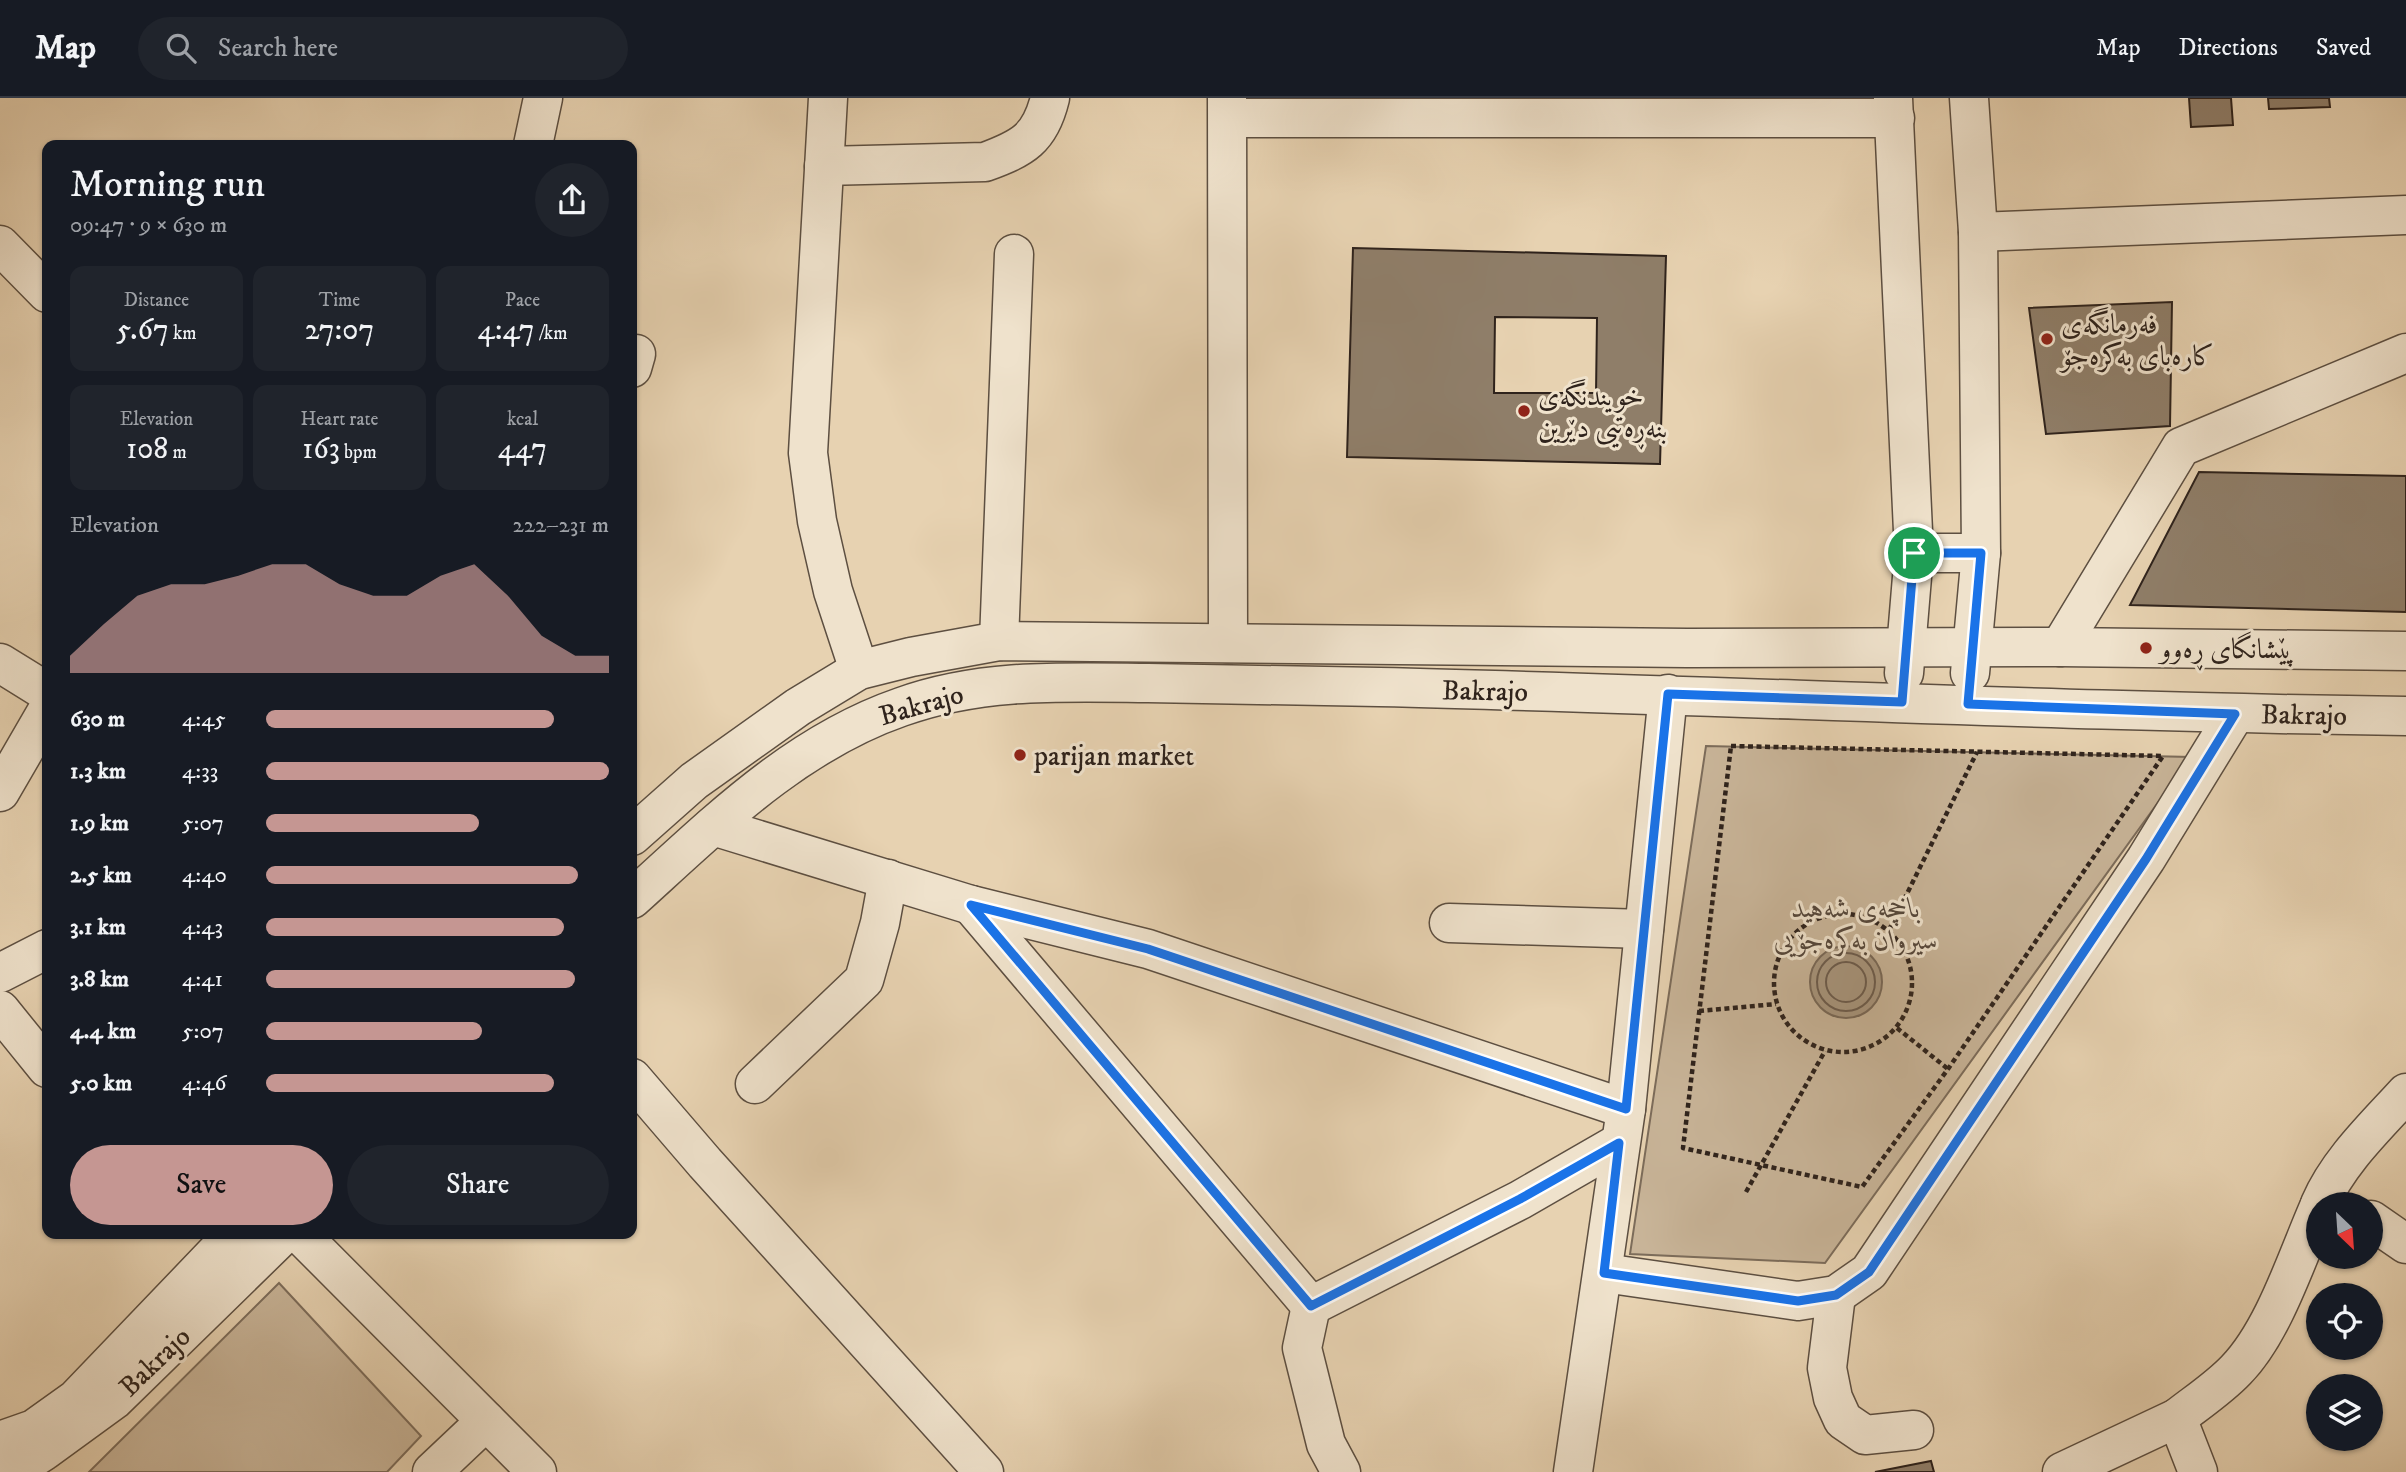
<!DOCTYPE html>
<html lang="en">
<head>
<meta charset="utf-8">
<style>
	:root { --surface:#171b24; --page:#20242c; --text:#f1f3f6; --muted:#9ea1a6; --line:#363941; --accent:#c59692 }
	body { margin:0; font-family:"IM FELL DW Pica",Amiri,serif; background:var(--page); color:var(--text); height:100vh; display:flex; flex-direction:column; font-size:26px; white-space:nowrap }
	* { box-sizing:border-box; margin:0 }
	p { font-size:23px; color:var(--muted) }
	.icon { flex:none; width:38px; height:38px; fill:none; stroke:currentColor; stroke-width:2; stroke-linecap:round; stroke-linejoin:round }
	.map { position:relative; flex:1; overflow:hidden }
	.sheet { position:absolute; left:42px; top:42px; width:595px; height:1099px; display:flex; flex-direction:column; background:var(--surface); border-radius:14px; box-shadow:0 2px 5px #0004 }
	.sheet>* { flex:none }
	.needle { width:46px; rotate:155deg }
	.buttons { position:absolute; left:2306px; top:1094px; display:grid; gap:14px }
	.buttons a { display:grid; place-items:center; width:77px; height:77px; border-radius:50%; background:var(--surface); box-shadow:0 2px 5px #0004; font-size:35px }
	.pin { position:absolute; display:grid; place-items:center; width:60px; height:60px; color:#fff; margin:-30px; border:4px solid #fff; border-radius:50%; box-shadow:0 2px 7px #0007 }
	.round { display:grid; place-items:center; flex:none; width:74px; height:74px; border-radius:37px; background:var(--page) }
	.headline { display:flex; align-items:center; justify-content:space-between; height:119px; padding:0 28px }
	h1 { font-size:38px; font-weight:600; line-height:52px }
	.metrics { display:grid; grid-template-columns:repeat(3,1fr); gap:10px; height:119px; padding:7px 28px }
	.metrics div { display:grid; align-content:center; border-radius:14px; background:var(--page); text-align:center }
	.metrics b { font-size:30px; font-weight:600 }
	.metrics small { font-size:19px; font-weight:400 }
	.metrics p { font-size:19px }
	.chart { height:196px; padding:14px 28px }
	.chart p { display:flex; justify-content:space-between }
	.chart svg { width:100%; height:126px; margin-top:7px; fill:var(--accent); opacity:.7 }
	.button { display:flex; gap:14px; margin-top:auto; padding:14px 28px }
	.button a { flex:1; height:80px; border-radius:42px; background:var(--accent); color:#111; font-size:28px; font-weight:600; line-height:80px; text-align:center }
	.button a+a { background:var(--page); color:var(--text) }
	ul { padding:0 28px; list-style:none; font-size:23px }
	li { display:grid; grid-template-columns:112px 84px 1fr; align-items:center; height:52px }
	li i { height:18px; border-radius:9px; background:var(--accent) }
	header { display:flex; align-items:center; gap:42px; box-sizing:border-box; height:98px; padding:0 35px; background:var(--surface); border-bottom:2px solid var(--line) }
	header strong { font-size:33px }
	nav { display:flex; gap:38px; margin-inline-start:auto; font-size:24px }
	.search { width:490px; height:63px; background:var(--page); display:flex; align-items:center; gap:18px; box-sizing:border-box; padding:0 24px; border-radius:38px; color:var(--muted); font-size:26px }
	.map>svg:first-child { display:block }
	.green { fill:#c8b498; stroke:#7c6c5a; stroke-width:2 }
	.water { fill:#a8967e; stroke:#786857; stroke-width:2 }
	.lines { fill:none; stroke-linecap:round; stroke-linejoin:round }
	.shore { stroke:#6c5c4d; stroke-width:2 }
	.building { fill:#8f7e69; stroke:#2f231c; stroke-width:2; fill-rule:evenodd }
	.minor-casing { stroke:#5d4f41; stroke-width:41 }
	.path { stroke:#2f231c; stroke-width:4.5; stroke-dasharray:5 3.5; stroke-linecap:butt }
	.minor { stroke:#efe2cc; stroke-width:38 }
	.route-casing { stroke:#fff; stroke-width:14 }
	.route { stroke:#1a73e8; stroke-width:9 }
	.poi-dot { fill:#8f2418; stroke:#efe2cc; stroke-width:2.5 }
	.labels { text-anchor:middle; stroke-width:6; stroke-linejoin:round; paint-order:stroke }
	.poi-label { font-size:28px; fill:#2f231c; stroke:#efe2cc; text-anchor:start }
	.street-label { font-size:28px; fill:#2f231c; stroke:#efe2cc }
	.park-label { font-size:28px; font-style:italic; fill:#55473b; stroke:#efe2cc }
</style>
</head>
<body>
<header>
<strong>Map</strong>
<div class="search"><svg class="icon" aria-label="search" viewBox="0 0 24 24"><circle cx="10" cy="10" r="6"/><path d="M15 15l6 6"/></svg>Search here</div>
<nav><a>Map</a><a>Directions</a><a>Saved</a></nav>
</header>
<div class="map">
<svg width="2406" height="1374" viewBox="0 0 2406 1374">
	<rect width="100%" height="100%" fill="#e7d2b1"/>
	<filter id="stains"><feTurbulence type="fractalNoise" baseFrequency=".00286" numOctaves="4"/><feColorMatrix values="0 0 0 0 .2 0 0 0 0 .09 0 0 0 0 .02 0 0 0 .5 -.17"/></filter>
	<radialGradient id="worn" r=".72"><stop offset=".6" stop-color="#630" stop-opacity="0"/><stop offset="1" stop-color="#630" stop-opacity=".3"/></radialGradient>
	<g class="green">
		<path d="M1706,648l485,11 -366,506 -195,-9z"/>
		<path d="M279,1185l142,153 -34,36h-298z"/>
	</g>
	<circle class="water" cx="1846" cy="884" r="36"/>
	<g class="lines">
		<g class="shore">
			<circle cx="1846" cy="884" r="29"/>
			<circle cx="1846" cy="884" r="20"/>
		</g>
	</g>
	<g class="building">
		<path d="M2189,0h42l2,27 -42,2z"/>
		<path d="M2268,0h61l1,9 -61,2z"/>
		<path d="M1353,150l313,8 -6,208 -313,-7zM1495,219l102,1 -1,75h-102z"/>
		<path d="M2172,204l-2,124 -124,8 -17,-126z"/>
		<path d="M2199,374l207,4v136l-276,-7z"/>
		<path d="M1931,1363l3,11h-59z"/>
	</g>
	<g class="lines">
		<g class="minor-casing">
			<g id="minor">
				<path d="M828,0l-20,355 9,68 16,70 26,79"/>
				<path d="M1227,0l1,545"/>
				<path d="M1893,0l21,455 -10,120"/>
				<path d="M1969,0l9,134 3,321 -11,120"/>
				<path d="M1228,20h667"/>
				<path d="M533,47l10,-47"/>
				<path d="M824,68l161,-4c38,-14 55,-23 65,-64"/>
				<path d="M1978,134l428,-17"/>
				<path d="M0,147l47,48"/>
				<path d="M632,270l4,-14"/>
				<path d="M1914,455h67"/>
				<path d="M999,543l15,-387"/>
				<path d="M2060,549l121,-200 225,-94"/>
				<path d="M0,565l47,29"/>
				<path d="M0,694l47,-81"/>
				<path d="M713,728l258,79 177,44 478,160"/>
				<path d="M632,738l62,-55 104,-74 61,-37 52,-13 88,-16 688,7 373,-1 346,4"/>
				<path d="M632,801c82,-74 162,-155 269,-192 80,-29 163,-25 247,-24 77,1 154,2 231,4 342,8 685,25 1027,29"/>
				<path d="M971,807l340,401"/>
				<path d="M1449,825l195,6"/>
				<path d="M0,875l47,-24"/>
				<path d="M0,912l47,58"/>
				<path d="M632,980l73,85 279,309"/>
				<path d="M755,986l109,-104 16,-57 8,-44"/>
				<path d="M2320,1106c18,-42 55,-77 86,-111"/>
				<path d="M2371,1122l35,24"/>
				<path d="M300,1136l237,238"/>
				<path d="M1604,1175l194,28 38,-6 33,-23 277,-413 89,-145"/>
				<path d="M1836,1197l-9,73 6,30 10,22 22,15 49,-5"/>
				<path d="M1311,1208l209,-106 99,-57"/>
				<path d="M1311,1208l-9,42 24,96 15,28"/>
				<path d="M0,1343l34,-12 42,-30 158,-165"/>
				<path d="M11,1374l33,-21 70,-51 170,-166"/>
				<path d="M432,1374l54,-51"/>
				<path d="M1573,1374l53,-363 42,-415"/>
				<path d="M2062,1374l115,-54"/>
				<path d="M2198,1374l-21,-54c19,-15 42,-30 59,-48 38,-39 61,-113 83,-163"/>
			</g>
		</g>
		<g class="path">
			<path d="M1731,648l432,10 -215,313 -86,118 -179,-39z"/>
			<circle cx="1843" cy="885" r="69"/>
			<path d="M1889,832l88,-178"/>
			<path d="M1699,913l77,-7"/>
			<path d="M1897,930l51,41"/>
			<path d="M1746,1094l79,-141"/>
		</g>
		<use href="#minor" class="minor"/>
	</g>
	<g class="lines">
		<g class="route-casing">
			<path id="route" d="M1914,455h67l-13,151 267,10 -89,145 -277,413 -33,23 -38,6 -194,-28 15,-130 -99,56 -209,107 -340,-401 177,44 478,160 42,-415 234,8z"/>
		</g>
		<use href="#route" class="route"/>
	</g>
	<g class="poi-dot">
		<circle cx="2047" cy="241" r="7"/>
		<circle cx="1524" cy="313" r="7"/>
		<circle cx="2146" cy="550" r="7"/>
		<circle cx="1020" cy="657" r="7"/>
	</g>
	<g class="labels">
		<g class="poi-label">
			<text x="2061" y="235">فەرمانگەی<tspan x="2061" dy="32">کارەبای بەکرەجۆ</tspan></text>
			<text x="1538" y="307">خویندنگەی<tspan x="1538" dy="32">بنەڕەتیی دێرین</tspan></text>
			<text x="2160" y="560">پێشانگای ڕەوو</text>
			<text x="1034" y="667">parijan market</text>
		</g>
		<g class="street-label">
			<text transform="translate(1485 592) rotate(1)" y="10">Bakrajo</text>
			<text transform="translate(921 606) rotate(-16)" y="10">Bakrajo</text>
			<text transform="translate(2304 616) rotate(1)" y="10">Bakrajo</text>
			<text transform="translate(154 1263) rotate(-44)" y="10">Bakrajo</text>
		</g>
		<g class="park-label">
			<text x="1856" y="819">باخچەی شەهید<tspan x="1856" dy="32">سیروان بەکرەجۆیی</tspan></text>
		</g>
	</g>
	<rect width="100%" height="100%" filter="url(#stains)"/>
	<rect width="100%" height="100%" fill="url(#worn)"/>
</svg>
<div class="buttons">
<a><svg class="needle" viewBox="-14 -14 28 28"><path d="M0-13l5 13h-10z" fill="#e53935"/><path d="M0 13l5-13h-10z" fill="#9ea1a6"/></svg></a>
<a><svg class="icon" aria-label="locate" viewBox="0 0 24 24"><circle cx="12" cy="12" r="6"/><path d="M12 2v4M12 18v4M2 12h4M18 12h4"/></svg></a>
<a><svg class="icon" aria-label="layers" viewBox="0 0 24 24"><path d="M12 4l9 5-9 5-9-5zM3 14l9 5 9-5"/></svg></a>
</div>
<div class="pin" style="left:1914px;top:455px;background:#1e9e55"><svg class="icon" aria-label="arrive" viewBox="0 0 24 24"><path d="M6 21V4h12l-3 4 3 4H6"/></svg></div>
<section class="sheet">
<div class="headline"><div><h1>Morning run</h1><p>09:47 · 9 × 630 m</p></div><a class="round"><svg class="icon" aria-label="share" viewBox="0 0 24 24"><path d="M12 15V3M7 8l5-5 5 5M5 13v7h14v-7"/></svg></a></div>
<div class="metrics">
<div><p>Distance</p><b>5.67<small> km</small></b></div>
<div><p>Time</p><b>27:07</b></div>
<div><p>Pace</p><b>4:47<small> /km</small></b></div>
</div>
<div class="metrics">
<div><p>Elevation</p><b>108<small> m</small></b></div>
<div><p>Heart rate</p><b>163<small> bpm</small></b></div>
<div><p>kcal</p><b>447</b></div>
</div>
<div class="chart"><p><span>Elevation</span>222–231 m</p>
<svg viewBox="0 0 160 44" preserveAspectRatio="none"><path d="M0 44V38L10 27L20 17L30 13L40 13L50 10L60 6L70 6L80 13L90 17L100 17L110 10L120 6L130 17L140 31L150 38L160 38V44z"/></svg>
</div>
<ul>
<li><b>630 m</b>4:45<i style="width:84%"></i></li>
<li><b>1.3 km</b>4:33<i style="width:100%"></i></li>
<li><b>1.9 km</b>5:07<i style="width:62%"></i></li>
<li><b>2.5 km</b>4:40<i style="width:91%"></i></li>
<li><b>3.1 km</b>4:43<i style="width:87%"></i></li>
<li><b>3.8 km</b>4:41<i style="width:90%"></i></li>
<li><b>4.4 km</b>5:07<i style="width:63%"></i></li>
<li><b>5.0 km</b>4:46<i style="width:84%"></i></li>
</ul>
<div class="button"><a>Save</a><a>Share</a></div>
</section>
</div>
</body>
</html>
